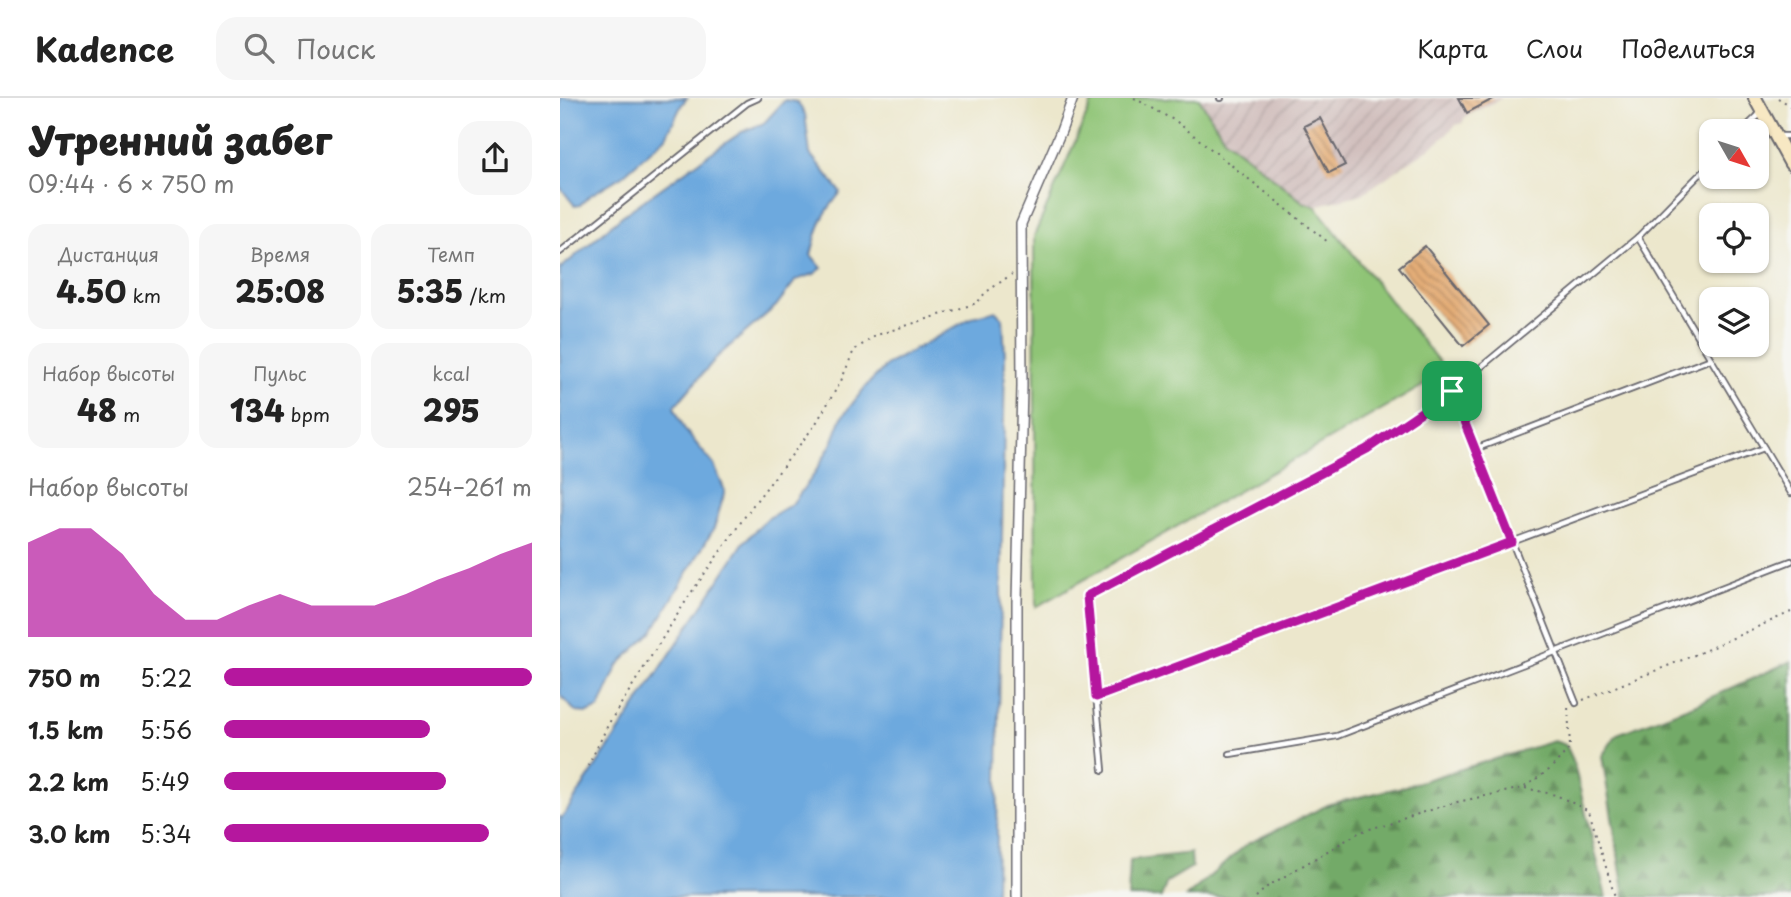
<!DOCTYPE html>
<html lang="ru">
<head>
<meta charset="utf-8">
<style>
	:root { --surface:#fff; --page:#f6f6f6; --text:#222; --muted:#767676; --line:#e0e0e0; --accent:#b5179e }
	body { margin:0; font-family:"Playpen Sans",sans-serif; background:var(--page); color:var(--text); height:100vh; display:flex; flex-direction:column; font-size:26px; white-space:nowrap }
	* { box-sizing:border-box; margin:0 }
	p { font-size:23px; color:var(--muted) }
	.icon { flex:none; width:38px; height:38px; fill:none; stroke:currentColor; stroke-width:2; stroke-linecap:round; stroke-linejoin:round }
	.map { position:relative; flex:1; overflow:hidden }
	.drawer { display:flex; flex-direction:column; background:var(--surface); width:560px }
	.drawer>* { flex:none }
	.needle { width:46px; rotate:129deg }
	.controls { position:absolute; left:1139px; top:21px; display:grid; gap:14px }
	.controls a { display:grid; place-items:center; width:70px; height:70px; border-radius:14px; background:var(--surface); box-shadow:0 2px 5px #0004; font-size:35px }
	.pin { position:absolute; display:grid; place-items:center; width:60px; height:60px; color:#fff; margin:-30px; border-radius:14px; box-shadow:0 4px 10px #0006 }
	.round { display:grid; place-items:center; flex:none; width:74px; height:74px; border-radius:21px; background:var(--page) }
	.summary { display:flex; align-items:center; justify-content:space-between; height:119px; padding:0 28px }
	h1 { font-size:38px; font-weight:800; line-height:52px }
	.metrics { display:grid; grid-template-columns:repeat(3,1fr); gap:10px; height:119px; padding:7px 28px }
	.metrics div { display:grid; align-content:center; border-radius:18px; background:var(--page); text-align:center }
	.metrics b { font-size:30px; font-weight:800 }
	.metrics small { font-size:19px; font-weight:400 }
	.metrics p { font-size:19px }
	.chart { height:196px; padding:14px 28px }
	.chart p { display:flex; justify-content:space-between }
	.chart svg { width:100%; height:126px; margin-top:7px; fill:var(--accent); opacity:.7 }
	ul { padding:0 28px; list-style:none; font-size:23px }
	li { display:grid; grid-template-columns:112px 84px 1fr; align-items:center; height:52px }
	li i { height:18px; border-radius:9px; background:var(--accent) }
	header { display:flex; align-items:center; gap:42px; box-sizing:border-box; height:98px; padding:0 35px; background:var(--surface); border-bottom:2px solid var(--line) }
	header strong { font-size:33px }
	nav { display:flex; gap:38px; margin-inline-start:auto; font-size:24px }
	.search { width:490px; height:63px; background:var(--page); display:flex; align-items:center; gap:18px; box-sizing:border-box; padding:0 24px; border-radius:21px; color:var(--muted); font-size:26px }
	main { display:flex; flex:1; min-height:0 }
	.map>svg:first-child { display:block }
	.industrial { fill:url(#industrial-furrows) }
	.grass { fill:#8fc476; stroke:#587358; stroke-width:2 }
	.forest { fill:url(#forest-firs); stroke:#4a6651; stroke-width:2 }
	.water { fill:#6da9de; stroke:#48668c; stroke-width:2 }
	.building { fill:url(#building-back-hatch) }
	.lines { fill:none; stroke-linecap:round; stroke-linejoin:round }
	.service-casing { stroke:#69676e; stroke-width:8 }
	.minor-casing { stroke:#69676e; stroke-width:12 }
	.secondary-casing { stroke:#69676e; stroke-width:16 }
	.path { stroke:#69676e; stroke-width:2; stroke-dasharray:2 5; stroke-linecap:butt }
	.service { stroke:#fff; stroke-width:4.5 }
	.minor { stroke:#fff; stroke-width:9 }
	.secondary { stroke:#f7e8c3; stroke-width:12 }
	.route-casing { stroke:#fff; stroke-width:14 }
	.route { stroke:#b5179e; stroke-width:9 }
</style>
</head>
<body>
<header>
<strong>Kadence</strong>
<div class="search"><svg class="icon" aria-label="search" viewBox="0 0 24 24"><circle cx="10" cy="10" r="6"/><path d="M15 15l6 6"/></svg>Поиск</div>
<nav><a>Карта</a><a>Слои</a><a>Поделиться</a></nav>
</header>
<main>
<section class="drawer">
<div class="summary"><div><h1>Утренний забег</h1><p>09:44 · 6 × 750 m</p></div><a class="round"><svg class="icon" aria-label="share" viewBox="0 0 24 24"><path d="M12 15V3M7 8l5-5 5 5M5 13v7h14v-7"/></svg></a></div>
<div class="metrics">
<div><p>Дистанция</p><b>4.50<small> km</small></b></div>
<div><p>Время</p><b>25:08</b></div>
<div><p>Темп</p><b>5:35<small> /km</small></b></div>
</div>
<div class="metrics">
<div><p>Набор высоты</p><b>48<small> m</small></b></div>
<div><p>Пульс</p><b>134<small> bpm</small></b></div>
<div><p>kcal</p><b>295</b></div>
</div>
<div class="chart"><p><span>Набор высоты</span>254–261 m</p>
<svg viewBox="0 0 160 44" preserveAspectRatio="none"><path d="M0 44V11L10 6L20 6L30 15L40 29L50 38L60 38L70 33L80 29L90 33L100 33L110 33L120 29L130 24L140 20L150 15L160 11V44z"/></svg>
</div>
<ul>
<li><b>750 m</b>5:22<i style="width:100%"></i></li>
<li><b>1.5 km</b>5:56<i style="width:67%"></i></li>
<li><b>2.2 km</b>5:49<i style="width:72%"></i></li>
<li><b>3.0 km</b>5:34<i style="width:86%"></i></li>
</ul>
</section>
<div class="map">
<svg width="1231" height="799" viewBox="0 0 1231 799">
	<defs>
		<pattern id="industrial-furrows" width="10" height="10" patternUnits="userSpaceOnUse" patternTransform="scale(1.75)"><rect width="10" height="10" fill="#d1bfbd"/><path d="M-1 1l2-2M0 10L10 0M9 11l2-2" fill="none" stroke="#b3a4a3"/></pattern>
		<pattern id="forest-firs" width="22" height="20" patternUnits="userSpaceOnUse" patternTransform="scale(1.75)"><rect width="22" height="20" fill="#73aa67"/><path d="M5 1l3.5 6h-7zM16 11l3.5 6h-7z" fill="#5e8a56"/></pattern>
		<pattern id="building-back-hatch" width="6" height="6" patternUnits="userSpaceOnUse" patternTransform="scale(1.75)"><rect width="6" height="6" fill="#e4ad77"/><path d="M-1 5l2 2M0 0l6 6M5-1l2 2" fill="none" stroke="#b88c63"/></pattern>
	</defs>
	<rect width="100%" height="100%" fill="#f6f6f2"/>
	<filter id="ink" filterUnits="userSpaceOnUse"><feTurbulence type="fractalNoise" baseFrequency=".0143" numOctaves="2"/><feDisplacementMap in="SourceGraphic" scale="14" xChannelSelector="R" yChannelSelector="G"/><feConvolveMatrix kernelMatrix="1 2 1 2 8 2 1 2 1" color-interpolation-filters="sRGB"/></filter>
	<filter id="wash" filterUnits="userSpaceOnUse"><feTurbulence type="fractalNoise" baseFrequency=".00686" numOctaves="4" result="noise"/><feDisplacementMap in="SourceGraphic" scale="28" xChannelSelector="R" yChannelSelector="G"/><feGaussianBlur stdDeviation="1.57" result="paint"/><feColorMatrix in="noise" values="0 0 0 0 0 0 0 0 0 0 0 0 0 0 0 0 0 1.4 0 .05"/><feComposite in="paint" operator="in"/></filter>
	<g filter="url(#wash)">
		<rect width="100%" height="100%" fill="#ece7cc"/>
		<path class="industrial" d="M639,0h303l-37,19 -3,6 -6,2 -19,18 -75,51 -47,12 -12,-4 -79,-64z"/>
		<path class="grass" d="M534,0h105l25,40 79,64 12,4 132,166 -411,235 -2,-371z"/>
		<g class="forest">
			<path d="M1231,563v236h-166l-23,-141 15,-22 77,-29z"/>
			<path d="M994,643l12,4 7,15 33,137h-420l61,-53 83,-40 72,-17z"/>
			<path d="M631,755l1,14 -25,15 -6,15h-33l2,-37z"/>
		</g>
		<g class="water">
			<path d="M0,0h127l-5,6 -16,33 -44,39 -33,20 -9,9 -5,1 -15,-19z"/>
			<path d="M225,2l12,2 8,12 5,40 31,38c-20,25 -22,31 -30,63l11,13 -8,6 -18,6 -20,26 -59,51 -43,50 11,23 29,35 11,26 -11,37 -61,103 -35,34 -19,43 -11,5 -12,-1 -16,-17v-426l62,-53 83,-59 37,-25 22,-9z"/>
			<path d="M436,213l7,7 2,39 -9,540h-436v-80l2,1 182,-276 23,-23 25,-15 21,-28 19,-33 10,-26 25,-32 21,-21 85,-47z"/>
		</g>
		<g id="blocks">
			<g class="building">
				<path d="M899,0h36l-28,15z"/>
				<path d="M760,20l25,47 -16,8 -25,-47z"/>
				<path d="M865,148l64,79 -26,21 -64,-79z"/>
			</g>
		</g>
	</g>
	<g filter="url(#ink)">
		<use href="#blocks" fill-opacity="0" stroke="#69676e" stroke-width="2"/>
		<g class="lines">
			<g class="service-casing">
				<g id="service">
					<path d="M660,0h1"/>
					<path d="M1182,33l20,-19"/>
					<path d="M1218,38h13"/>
					<path d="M1078,139l153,256"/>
					<path d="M0,154l187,-149 11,-5"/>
					<path d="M892,293l124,312"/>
					<path d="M915,351l236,-90"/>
					<path d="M536,599l668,-249"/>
					<path d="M670,656l107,-18 454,-175"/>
					<path d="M543,672l-16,-174 280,-147 85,-58 186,-154 74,-75"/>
				</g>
			</g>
			<g class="minor-casing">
				<path id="minor" d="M457,799v-295l5,-216 -1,-162 40,-93 12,-33"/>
			</g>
			<g class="secondary-casing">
				<path id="secondary" d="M1195,0l36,66"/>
			</g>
			<g class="path">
				<path d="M574,0l43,24 151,120"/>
				<path d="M1218,0l13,8"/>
				<path d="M1023,602l114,-46 94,-42"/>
				<path d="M28,668l21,-43 82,-130 62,-88 62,-80 26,-44 13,-31 23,-15 100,-32 8,-10 27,-19"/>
				<path d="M965,690l31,7 33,16 26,86"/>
				<path d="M696,799l12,-11 92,-54 97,-30 66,-14 26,-18 21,-22 -2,-42"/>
			</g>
			<use href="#service" class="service"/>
			<use href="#minor" class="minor"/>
			<use href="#secondary" class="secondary"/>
		</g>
	</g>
	<g class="lines" filter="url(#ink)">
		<g class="route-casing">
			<path id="route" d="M892,293l60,151 -416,155 -9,-101 280,-147z"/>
		</g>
		<use href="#route" class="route"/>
	</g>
</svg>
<div class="controls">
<a><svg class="needle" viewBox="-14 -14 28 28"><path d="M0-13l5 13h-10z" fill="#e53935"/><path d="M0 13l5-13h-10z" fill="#767676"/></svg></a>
<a><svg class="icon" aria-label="locate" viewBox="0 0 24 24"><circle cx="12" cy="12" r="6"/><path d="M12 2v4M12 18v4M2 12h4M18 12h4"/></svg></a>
<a><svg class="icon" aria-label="layers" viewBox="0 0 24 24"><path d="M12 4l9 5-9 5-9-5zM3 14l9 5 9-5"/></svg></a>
</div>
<div class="pin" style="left:892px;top:293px;background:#1e9e55"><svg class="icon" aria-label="arrive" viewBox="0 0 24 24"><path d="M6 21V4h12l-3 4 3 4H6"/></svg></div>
</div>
</main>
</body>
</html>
